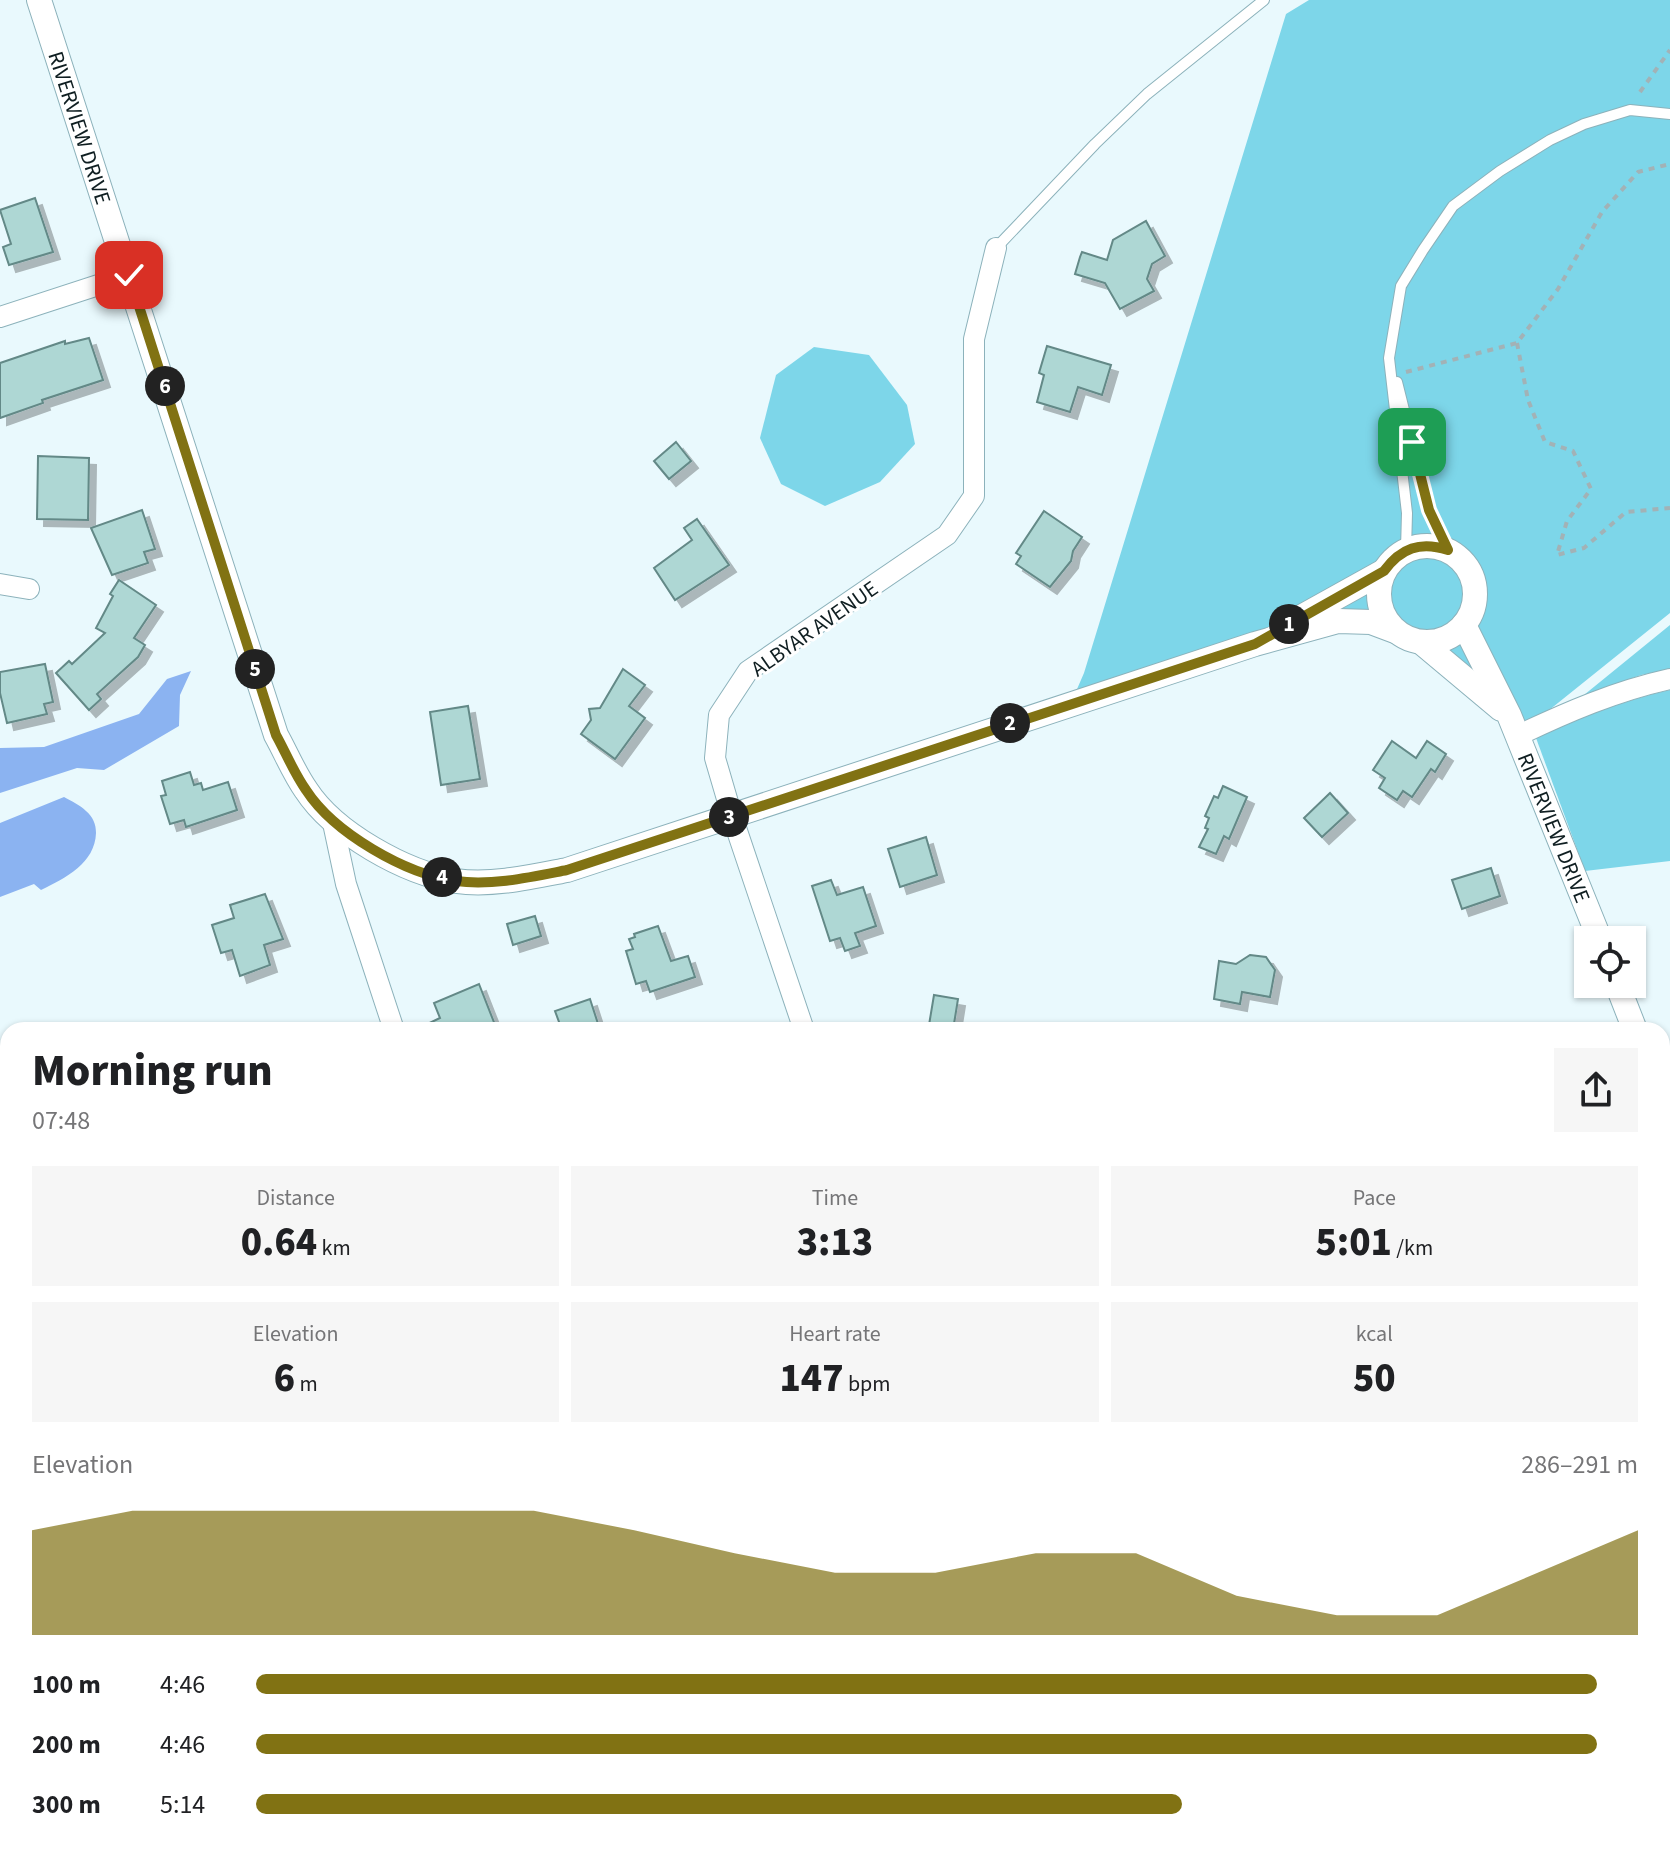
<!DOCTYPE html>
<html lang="en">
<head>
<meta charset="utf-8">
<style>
	:root { --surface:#fff; --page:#f6f6f6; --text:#202124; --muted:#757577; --accent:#817213 }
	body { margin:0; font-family:"Source Sans 3",sans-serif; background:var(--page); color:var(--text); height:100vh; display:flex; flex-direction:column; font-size:30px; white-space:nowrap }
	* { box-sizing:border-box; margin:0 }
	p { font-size:26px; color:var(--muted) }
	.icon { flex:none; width:44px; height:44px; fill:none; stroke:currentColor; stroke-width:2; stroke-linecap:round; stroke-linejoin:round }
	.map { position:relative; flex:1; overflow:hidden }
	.panel { position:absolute; left:0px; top:1022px; width:1670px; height:828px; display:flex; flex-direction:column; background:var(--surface); border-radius:24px 24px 0 0; box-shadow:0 2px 6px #0004 }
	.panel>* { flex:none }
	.tools { position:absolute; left:1574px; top:926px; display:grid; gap:16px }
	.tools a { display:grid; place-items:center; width:72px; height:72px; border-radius:0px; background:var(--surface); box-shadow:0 2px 6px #0004; font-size:40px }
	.pin { position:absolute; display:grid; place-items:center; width:68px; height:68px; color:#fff; margin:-34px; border-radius:16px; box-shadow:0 4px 12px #0006 }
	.km { position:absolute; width:40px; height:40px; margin:-20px; border-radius:50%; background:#222; color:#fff; font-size:22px; line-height:40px; text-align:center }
	.round { display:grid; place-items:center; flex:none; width:84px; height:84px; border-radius:0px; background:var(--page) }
	.headline { display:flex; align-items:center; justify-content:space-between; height:136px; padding:0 32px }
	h1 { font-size:44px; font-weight:800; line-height:60px }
	.stats { display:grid; grid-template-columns:repeat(3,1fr); gap:12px; height:136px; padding:8px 32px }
	.stats div { display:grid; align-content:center; border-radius:0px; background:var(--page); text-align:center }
	.stats b { font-size:40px; font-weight:800 }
	.stats small { font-size:22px; font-weight:400 }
	.stats p { font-size:22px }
	.chart { height:224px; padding:16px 32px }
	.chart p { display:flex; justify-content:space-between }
	.chart svg { width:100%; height:144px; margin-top:8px; fill:var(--accent); opacity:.7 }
	ul { padding:0 32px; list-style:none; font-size:26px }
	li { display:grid; grid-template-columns:128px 96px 1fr; align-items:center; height:60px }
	li i { height:20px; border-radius:10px; background:var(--accent) }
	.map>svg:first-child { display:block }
	.green { fill:#7dd6e9 }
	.water { fill:#8bb3f1 }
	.building { fill:#aed7d4; stroke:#638987; stroke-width:2; filter:url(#shadow) }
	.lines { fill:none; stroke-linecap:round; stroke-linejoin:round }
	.service-casing { stroke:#8cb2bb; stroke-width:12 }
	.minor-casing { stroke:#8cb2bb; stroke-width:22 }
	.tertiary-casing { stroke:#8cb2bb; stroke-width:26 }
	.path { stroke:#a2b2b6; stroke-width:4; stroke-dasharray:6 6; stroke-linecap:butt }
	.service { stroke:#fff; stroke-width:10 }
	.minor { stroke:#fff; stroke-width:20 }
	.tertiary { stroke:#fff; stroke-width:24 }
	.route-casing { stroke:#fff; stroke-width:16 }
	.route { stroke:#817213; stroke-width:10 }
	.labels { text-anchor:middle; stroke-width:6; stroke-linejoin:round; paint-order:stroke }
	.street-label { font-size:22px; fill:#0f1e21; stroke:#fff }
</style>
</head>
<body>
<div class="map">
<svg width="1670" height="1850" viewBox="0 0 1670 1850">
	<defs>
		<filter id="shadow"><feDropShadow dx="7" dy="7" stdDeviation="0" flood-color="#0004"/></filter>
	</defs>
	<rect width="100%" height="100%" fill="#e9f9fd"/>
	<g class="green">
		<path d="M1309,0h361v613l-153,123 -96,-94 -50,-20 -300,81 13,-30 202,-659z"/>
		<path d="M814,347l55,8 38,50 8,39 -35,38 -55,24 -44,-22 -21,-46 16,-63z"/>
		<path d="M1670,625v44l-29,6 -57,20z"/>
		<path d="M1670,690v171l-85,10 -49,-133c43,-20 88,-38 134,-48z"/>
		<path d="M0,1091l8,2v336l-8,3z"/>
		<path d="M8,1580v168l-8,5v-167z"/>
		<path d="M0,1808l8,20v14h6l3,8h-17z"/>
	</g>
	<g class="water">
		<path d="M191,671l-11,24 -1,31 -75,44 -27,-2 -77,25v-45l44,-1 95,-33 28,-35z"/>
		<path d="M64,797c7,4 16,8 22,14 7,6 10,13 10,22 -1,30 -30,45 -55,57l-7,-6 -34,13v-74z"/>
	</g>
	<g class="building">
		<path d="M35,198l18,54 -44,13 -6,-18 8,-3 -11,-34z"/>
		<path d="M1146,221l19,35 -13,8 -5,15 7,12 -34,18 -15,-26 -30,-9 5,-17 2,-5 25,8 6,-20z"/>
		<path d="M89,338l14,42 -61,20 1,3 -43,15v-55l65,-22v3z"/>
		<path d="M1047,346l64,19 -9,30 -24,-8 -8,25 -33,-10 7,-27 -5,-2z"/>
		<path d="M676,442l15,19 -22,18 -15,-18z"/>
		<path d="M38,456l51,2 -1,62 -51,-1z"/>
		<path d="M142,510l13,39 -11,3 4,11 -36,12 -21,-47z"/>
		<path d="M1044,511l38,26 -9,14 -2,10 -21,26 -34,-23 5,-8 -5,-3z"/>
		<path d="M697,519l32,46 -54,35 -21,-32 38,-28 -8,-12z"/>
		<path d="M119,580l37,25 -22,33 11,7 -7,12 -41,37 4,5 -12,11 -33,-37 13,-12 3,3 33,-31 -9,-5 17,-32 -3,-2z"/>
		<path d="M45,664l8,38 -9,2 3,10 -40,9 -7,-30v-21z"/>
		<path d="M623,669l22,16 -16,21 16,12 -30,41 -34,-25 10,-14 -2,-11 11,-1z"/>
		<path d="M468,706l12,73 -39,6 -11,-73z"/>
		<path d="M1392,741l24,17 11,-17 19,13 -11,18 -4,-3 -19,28 -9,-6 -6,9 -18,-12 6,-10 -12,-8z"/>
		<path d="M190,772l4,13 7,-2 2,7 25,-8 9,28 -51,17 -2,-7 -14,4 -9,-28 5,-1 -4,-14z"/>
		<path d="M1223,786l24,11 -18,42 -5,-3 -8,18 -17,-7 9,-18 -3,-1 4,-10 -4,-2 9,-20 4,2z"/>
		<path d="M1330,793l18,20 -26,24 -18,-19z"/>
		<path d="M926,837l11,38 -37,12 -12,-38z"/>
		<path d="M1491,868l9,28 -38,13 -10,-29z"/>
		<path d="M831,880l6,15 26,-8 13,39 -21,7 5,13 -15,5 -5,-13 -10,3 -18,-55z"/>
		<path d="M265,894l18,45 -19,6 6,20 -30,11 -8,-26 -11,3 -9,-28 22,-7 -4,-13z"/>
		<path d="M535,916l6,20 -28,9 -6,-21z"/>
		<path d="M658,926l13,35 17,-5 7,21 -45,15 -4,-11 -10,3 -10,-33 7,-2 -4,-10 6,-2 -1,-3z"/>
		<path d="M1250,955l16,2 9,13 -5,27 -28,-5 -2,12 -26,-5 5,-38 17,3z"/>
		<path d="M479,984l18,46h-82l25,-12 -6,-15z"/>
		<path d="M934,995l24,4 -5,31 -24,-5z"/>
		<path d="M590,999l10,31h-38l-7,-19z"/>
	</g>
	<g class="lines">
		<g class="service-casing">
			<g id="service">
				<path d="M996,248l99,-104 52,-50 117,-94"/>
				<path d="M1397,382l32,128 19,40"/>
				<path d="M1406,550l1,-37 -18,-155 12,-72 22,-36 30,-44 47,-35 50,-31 34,-16 46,-14 40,4"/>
			</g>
		</g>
		<g class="minor-casing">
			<g id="minor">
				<path d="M0,317l129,-42"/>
				<path d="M0,584l29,5"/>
				<path d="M1517,736c50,-24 99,-45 153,-57"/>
				<path d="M333,823l13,61 48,146"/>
				<path d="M804,1030l-72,-214 -17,-58 4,-43 29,-44 199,-136 27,-39v-157l22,-91"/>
				<path d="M1662,1829l8,-3"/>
				<path d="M672,1842l3,8"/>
				<path d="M1082,1842l2,8"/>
				<path d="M1510,1842l3,8"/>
				<path d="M1598,1850l24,-8"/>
			</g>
		</g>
		<g class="tertiary-casing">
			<g id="tertiary">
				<path id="s1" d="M39,0l237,735c10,18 18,38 30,55 28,43 99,83 150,91 36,5 75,-4 111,-11l688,-226 83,-23 33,1 24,9"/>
				<circle cx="1427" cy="594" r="48"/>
				<path id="s2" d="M1464,625l45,90 91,225"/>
				<path d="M1285,626l99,-55"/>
				<path d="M1421,642l80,67"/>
				<path d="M1617,984l18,46"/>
				<path d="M1662,1098l8,21"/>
			</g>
		</g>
		<g class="path">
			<path d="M1640,92l30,-42"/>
			<path d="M1517,343l11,57 17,42 28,9 18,38 -24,32 -10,34 27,-7 42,-36 44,-4"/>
			<path d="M1406,372l111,-29 41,-54 44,-77 36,-40 32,-8"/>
		</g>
		<use href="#service" class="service"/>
		<use href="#minor" class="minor"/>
		<use href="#tertiary" class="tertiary"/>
	</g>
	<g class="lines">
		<g class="route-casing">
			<path id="route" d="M129,275l147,460c10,18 18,38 30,55 28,43 99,84 150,91 36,5 75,-4 111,-11l688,-226 129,-73c17,-23 36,-30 64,-21l-19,-40 -17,-68"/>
		</g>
		<use href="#route" class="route"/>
	</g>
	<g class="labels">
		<g class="street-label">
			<text dy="8" stroke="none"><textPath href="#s1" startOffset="134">RIVERVIEW DRIVE</textPath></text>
			<text transform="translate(814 628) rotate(-35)" y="8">ALBYAR AVENUE</text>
			<text dy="8" stroke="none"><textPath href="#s2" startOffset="222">RIVERVIEW DRIVE</textPath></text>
		</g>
	</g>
</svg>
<div class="tools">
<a><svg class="icon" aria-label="locate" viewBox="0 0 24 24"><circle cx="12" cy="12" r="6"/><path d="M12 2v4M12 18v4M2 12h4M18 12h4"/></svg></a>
</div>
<div class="pin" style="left:1412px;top:442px;background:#1e9e55"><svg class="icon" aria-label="arrive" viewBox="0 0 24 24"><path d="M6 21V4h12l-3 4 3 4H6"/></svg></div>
<div class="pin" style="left:129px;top:275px;background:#d93025"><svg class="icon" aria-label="check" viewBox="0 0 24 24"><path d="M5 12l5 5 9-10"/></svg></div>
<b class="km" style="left:1289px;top:624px">1</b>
<b class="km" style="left:1010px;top:723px">2</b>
<b class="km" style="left:729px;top:817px">3</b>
<b class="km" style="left:442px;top:877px">4</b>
<b class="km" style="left:255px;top:669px">5</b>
<b class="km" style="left:165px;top:386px">6</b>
<section class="panel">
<div class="headline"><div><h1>Morning run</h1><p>07:48</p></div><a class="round"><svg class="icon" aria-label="share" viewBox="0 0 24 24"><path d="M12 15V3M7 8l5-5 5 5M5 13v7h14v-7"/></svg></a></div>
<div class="stats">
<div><p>Distance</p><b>0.64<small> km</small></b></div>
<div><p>Time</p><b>3:13</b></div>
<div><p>Pace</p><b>5:01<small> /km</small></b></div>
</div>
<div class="stats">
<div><p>Elevation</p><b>6<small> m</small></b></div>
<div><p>Heart rate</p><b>147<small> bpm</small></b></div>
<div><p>kcal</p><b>50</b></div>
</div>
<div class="chart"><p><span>Elevation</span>286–291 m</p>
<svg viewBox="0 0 160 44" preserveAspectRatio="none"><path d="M0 44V12L10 6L20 6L30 6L40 6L50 6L60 12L70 19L80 25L90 25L100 19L110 19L120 32L130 38L140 38L150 25L160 12V44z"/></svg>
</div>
<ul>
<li><b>100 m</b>4:46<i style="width:97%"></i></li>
<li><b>200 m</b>4:46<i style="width:97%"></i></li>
<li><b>300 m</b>5:14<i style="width:67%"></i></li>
</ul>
</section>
</div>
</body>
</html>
